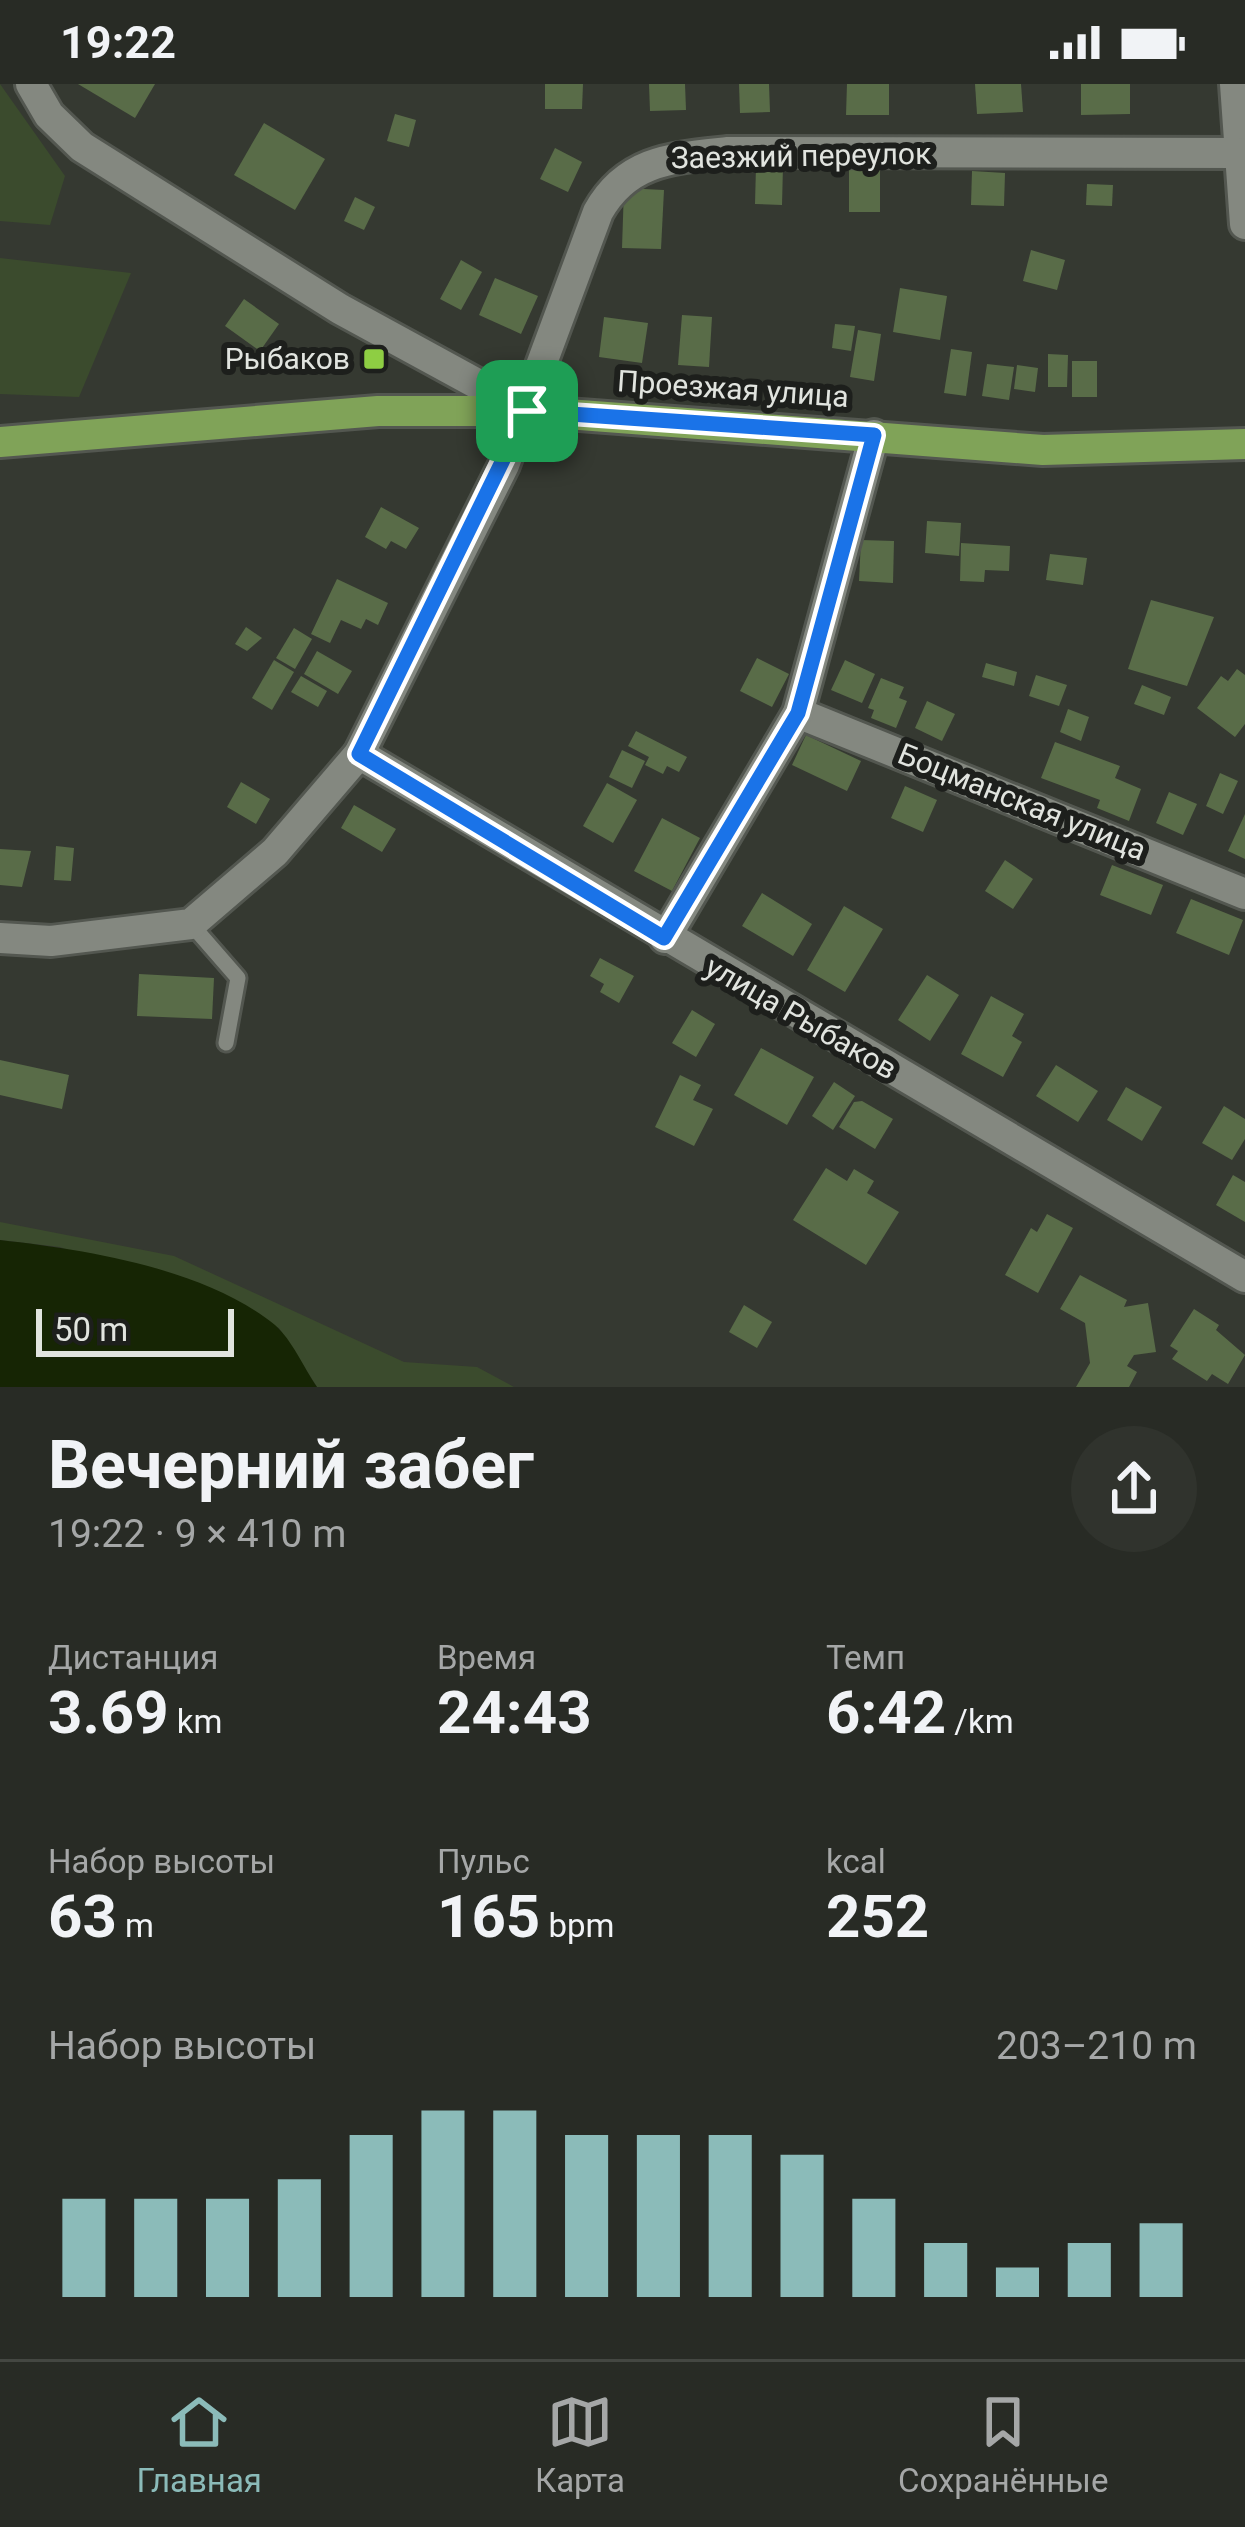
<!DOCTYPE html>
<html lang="ru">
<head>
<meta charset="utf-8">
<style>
	:root { --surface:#282b25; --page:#30332d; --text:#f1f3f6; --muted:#a5a7a7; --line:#444742; --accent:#8bbbb9 }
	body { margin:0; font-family:Roboto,sans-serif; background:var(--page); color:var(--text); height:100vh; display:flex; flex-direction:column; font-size:45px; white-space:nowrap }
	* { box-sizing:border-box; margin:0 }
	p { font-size:39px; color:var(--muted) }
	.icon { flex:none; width:66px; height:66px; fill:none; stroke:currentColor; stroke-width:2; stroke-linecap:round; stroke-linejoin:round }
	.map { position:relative; height:1303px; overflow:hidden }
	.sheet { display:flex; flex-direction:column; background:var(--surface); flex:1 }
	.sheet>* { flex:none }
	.scale { position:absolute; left:36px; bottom:30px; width:198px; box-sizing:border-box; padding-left:12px; border:6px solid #e1e4df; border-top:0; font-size:33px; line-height:42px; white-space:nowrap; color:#e1e4df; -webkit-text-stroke:9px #1d1f1c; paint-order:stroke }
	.pin { position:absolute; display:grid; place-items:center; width:102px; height:102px; color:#fff; margin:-51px; border-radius:24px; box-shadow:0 6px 18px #0006 }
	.round { display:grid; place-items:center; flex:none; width:126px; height:126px; border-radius:63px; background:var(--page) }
	.headline { display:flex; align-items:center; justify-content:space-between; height:204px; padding:0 48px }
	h1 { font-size:66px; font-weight:700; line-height:90px }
	.stats { display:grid; grid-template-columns:repeat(3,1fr); gap:18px; height:204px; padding:12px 48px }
	.stats div { display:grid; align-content:center }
	.stats b { font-size:60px; font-weight:700 }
	.stats small { font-size:33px; font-weight:400 }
	.stats p { font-size:33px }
	.chart { height:336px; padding:24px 48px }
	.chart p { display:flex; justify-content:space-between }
	.chart svg { width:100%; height:216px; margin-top:12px; stroke:var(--accent); stroke-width:6 }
	.status { display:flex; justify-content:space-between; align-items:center; height:84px; padding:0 60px; background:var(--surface); direction:ltr }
	.status svg { height:33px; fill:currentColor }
	.dock { display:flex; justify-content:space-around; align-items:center; height:168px; border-top:3px solid var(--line); background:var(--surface); font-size:33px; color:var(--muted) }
	.dock a { display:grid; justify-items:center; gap:6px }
	.dock .active { color:var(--accent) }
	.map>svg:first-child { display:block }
	.green { fill:#3b4b2d }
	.water { fill:#162504 }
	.building { fill:#596c48 }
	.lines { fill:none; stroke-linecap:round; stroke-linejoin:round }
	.service-casing { stroke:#535750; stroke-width:21 }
	.minor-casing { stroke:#535750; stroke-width:36 }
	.primary-casing { stroke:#535750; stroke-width:36 }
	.service { stroke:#848880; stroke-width:15 }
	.minor { stroke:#848880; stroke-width:30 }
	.primary { stroke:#80a358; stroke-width:30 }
	.route-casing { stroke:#fff; stroke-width:24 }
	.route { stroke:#1a73e8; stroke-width:15 }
	.poi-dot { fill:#8ece43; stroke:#1d1f1c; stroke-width:4.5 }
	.labels { text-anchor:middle; stroke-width:12; stroke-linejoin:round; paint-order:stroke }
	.street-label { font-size:30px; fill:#e1e4df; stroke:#1d1f1c }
	.poi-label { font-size:30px; fill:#e1e4df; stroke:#1d1f1c; text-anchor:end }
</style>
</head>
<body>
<div class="status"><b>19:22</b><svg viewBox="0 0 49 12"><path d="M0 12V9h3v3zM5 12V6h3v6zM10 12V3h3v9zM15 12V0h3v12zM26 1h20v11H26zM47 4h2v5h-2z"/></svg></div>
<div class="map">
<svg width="1245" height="1303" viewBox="0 0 1245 1303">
	<rect width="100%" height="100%" fill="#353931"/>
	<g class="green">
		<path d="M0,0l65,92 -15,49 -50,-4z"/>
		<path d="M0,174l131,15 -52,124 -79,-3z"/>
		<path d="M0,1138l174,34 230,106 73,5 37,20h-197l-38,-59 -219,-81 -60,-7z"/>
	</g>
	<path class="water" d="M0,1156c87,10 204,28 275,85 17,15 29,43 42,62h-317z"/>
	<g class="building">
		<path d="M78,0h77l-20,34z"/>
		<path d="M545,0h38l-1,25h-37z"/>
		<path d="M649,0h36l1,26 -36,1z"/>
		<path d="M739,0h30l1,28 -30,1z"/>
		<path d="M847,0h42v31h-43z"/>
		<path d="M975,0h46l2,28 -46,2z"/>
		<path d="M1081,0h49v30l-49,1z"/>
		<path d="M395,30l21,6 -7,27 -22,-6z"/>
		<path d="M264,39l61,36 -30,51 -61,-35z"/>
		<path d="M555,64l27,14 -14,30 -28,-13z"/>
		<rect x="849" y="81" width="31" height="47"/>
		<path d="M756,82h27l-1,39 -27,-1z"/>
		<path d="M972,87l33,2 -1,33 -33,-1z"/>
		<path d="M1087,100l26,1 -1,21 -26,-1z"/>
		<path d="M624,104l40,2 -3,59 -39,-1z"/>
		<path d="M355,113l20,10 -11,23 -20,-9z"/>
		<path d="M1031,166l34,10 -8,30 -34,-9z"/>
		<path d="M461,176l21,12 -21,38 -21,-11z"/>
		<path d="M495,194l43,18 -17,38 -42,-19z"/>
		<path d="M900,204l47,8 -7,44 -47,-8z"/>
		<path d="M244,215l35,25 -19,27 -35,-25z"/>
		<path d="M682,231l30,2 -3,50 -31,-2z"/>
		<path d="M604,233l44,6 -6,40 -43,-6z"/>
		<path d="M835,240l20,2 -4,25 -19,-3z"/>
		<path d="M858,246l23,4 -7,47 -24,-4z"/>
		<path d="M951,265l21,3 -6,44 -22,-3z"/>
		<path d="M1048,270l20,1 -1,32h-19z"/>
		<rect x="1072" y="277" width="25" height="36"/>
		<path d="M987,280l27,3 -5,33 -27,-4z"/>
		<path d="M1017,281l21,3 -3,24 -21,-3z"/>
		<path d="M381,423l38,21 -13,21 -15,-8 -5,8 -21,-12z"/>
		<path d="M927,437l34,2 -2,33 -34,-3z"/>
		<path d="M861,456l33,1 -1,42 -34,-2z"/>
		<path d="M961,459l49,3 -1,25 -24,-1 -1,12 -24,-1z"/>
		<path d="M1050,470l37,4 -4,27 -37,-5z"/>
		<path d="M337,495l51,24 -10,22 -12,-6 -5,10 -20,-9 -11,23 -19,-9z"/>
		<path d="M1151,516l63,17 -27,69 -59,-17z"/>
		<path d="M246,543l16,11 -15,13 -12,-7z"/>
		<path d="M294,544l18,11 -17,30 -19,-11z"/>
		<path d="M317,567l35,20 -14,23 -34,-20z"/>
		<path d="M757,574l32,16 -17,33 -32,-16z"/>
		<path d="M274,576l20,12 -22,38 -20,-12z"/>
		<path d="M845,576l30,14 -13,29 -31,-13z"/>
		<path d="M986,579l31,9 -3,14 -32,-9z"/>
		<path d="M1237,585l8,6v49l-10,13 -38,-29 24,-32 7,5z"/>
		<path d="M1036,591l31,10 -8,21 -30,-10z"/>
		<path d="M301,592l26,15 -9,16 -27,-15z"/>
		<path d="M881,594l23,9 -5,11 8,3 -11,27 -25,-10 3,-8 -6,-2z"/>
		<path d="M1142,601l29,12 -7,18 -30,-11z"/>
		<path d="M927,617l28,13 -13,27 -27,-13z"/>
		<path d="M1068,625l21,8 -8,24 -21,-9z"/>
		<path d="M636,647l51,26 -8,15 -12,-6 -4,8 -18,-9 4,-8 -21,-11z"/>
		<path d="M806,651l55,26 -14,30 -55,-26z"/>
		<path d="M1055,658l65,24 -5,12 26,11 -12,32 -32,-13 3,-8 -59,-22z"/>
		<path d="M622,666l23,11 -13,27 -23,-11z"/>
		<path d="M1220,689l18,8 -15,33 -17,-8z"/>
		<path d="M241,698l29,17 -14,25 -29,-17z"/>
		<path d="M607,699l30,17 -24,43 -30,-17z"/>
		<path d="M905,702l32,14 -14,32 -32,-14z"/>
		<path d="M1169,708l28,12 -14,31 -27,-12z"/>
		<path d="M354,721l42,24 -14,23 -41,-24z"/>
		<path d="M1245,730v45l-17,-8z"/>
		<path d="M662,734l38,20 -28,53 -38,-20z"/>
		<path d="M56,762l18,2 -3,33 -17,-1z"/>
		<path d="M0,765l31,2 -9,36 -22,-2z"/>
		<path d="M1005,776l28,19 -20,30 -28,-18z"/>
		<path d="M1112,781l51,20 -12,30 -51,-20z"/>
		<path d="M762,809l50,31 -19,32 -51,-30z"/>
		<path d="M1191,815l52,21 -14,35 -53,-22z"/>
		<path d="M844,822l39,23 -38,63 -38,-22z"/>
		<path d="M600,874l34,18 -15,27 -19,-11 4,-8 -14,-8z"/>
		<path d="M139,890l75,4 -2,41 -75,-3z"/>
		<path d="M927,891l32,20 -29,46 -32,-21z"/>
		<path d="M991,912l33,18 -12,22 10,6 -19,35 -42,-23z"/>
		<path d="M692,926l23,14 -19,33 -24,-14z"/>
		<path d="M761,964l53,29 -27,48 -53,-30z"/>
		<path d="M0,976l69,15 -7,34 -62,-14z"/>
		<path d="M1056,981l42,26 -20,31 -42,-26z"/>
		<path d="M680,991l21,10 -8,15 20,9 -19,37 -39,-19z"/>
		<path d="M834,998l21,14 -22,34 -21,-14z"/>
		<path d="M1126,1003l36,20 -20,34 -35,-21z"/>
		<path d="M862,1017l31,18 -18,30 -36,-22 15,-25z"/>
		<path d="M1224,1022l21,13v20l-13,21 -30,-17z"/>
		<path d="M826,1084l21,13 7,-12 20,12 -7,12 32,19 -33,53 -73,-45z"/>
		<path d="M1233,1091l12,7v40l-29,-17z"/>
		<path d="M1047,1130l26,14 -35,65 -33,-18 26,-47 6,4z"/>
		<path d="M1080,1191l47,25 -3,7 24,-4 8,49 -22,3 -7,11 10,6 -8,15h-53l14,-24 -5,-40 -25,-14z"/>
		<path d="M744,1221l28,17 -15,26 -28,-16z"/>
		<path d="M1194,1225l25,16 -3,5 29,25 -17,29 -16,-10 -5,7 -35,-22 6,-8 -8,-5z"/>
	</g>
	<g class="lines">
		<g class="service-casing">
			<path id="service" d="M191,840l47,54 -12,65"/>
		</g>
		<g class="minor-casing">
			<g id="minor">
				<path d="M31,0l18,31 33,32 258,162 187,102"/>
				<path d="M1235,0l10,140"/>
				<path d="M798,629l447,181"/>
				<path d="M359,670l886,523"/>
				<path d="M0,854l51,3 140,-17 84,-72 84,-98 145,-289 94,-253c29,-52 74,-54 130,-60l511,1"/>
				<path d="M665,854l133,-225 76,-278"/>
			</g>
		</g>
		<g class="primary-casing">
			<path id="primary" d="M0,358l378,-31h149l516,39 202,-6"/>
		</g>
		<use href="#service" class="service"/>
		<use href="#minor" class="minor"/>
		<use href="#primary" class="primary"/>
	</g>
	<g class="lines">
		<g class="route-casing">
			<path id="route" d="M527,327l347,24 -76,278 -134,225 -305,-184z"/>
		</g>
		<use href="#route" class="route"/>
	</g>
	<rect class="poi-dot" x="362" y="263" width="24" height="24" rx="6"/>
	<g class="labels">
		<g class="street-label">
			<text transform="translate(801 72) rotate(-1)" y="10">Заезжий переулок</text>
			<text transform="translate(733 305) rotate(4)" y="10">Проезжая улица</text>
			<text transform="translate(1022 718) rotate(22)" y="10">Боцманская улица</text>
			<text transform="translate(801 934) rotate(30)" y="10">улица Рыбаков</text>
		</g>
		<g class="poi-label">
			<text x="350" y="285">Рыбаков</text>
		</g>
	</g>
</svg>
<div class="scale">50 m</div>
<div class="pin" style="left:527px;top:327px;background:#1e9e55"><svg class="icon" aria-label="arrive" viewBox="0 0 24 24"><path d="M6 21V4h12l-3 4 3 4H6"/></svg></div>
</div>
<section class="sheet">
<div class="headline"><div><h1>Вечерний забег</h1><p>19:22 · 9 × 410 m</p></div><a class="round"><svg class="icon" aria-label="share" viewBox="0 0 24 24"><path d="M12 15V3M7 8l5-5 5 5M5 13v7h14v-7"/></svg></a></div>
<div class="stats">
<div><p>Дистанция</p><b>3.69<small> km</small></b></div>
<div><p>Время</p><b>24:43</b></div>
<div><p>Темп</p><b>6:42<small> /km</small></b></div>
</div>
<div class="stats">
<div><p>Набор высоты</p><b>63<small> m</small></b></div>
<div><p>Пульс</p><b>165<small> bpm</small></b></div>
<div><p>kcal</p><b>252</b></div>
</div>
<div class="chart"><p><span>Набор высоты</span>203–210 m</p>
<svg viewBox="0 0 160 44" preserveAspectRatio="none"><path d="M5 44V24M15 44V24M25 44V24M35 44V20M45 44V11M55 44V6M65 44V6M75 44V11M85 44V11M95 44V11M105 44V15M115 44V24M125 44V33M135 44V38M145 44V33M155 44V29"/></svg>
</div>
</section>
<nav class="dock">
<a class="active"><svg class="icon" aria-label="home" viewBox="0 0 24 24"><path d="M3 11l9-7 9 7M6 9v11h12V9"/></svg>Главная</a>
<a><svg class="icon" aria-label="map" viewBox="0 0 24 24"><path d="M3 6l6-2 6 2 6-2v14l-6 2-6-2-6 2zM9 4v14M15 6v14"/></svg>Карта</a>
<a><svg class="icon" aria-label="saved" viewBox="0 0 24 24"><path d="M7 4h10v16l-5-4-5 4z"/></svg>Сохранённые</a>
</nav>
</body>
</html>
